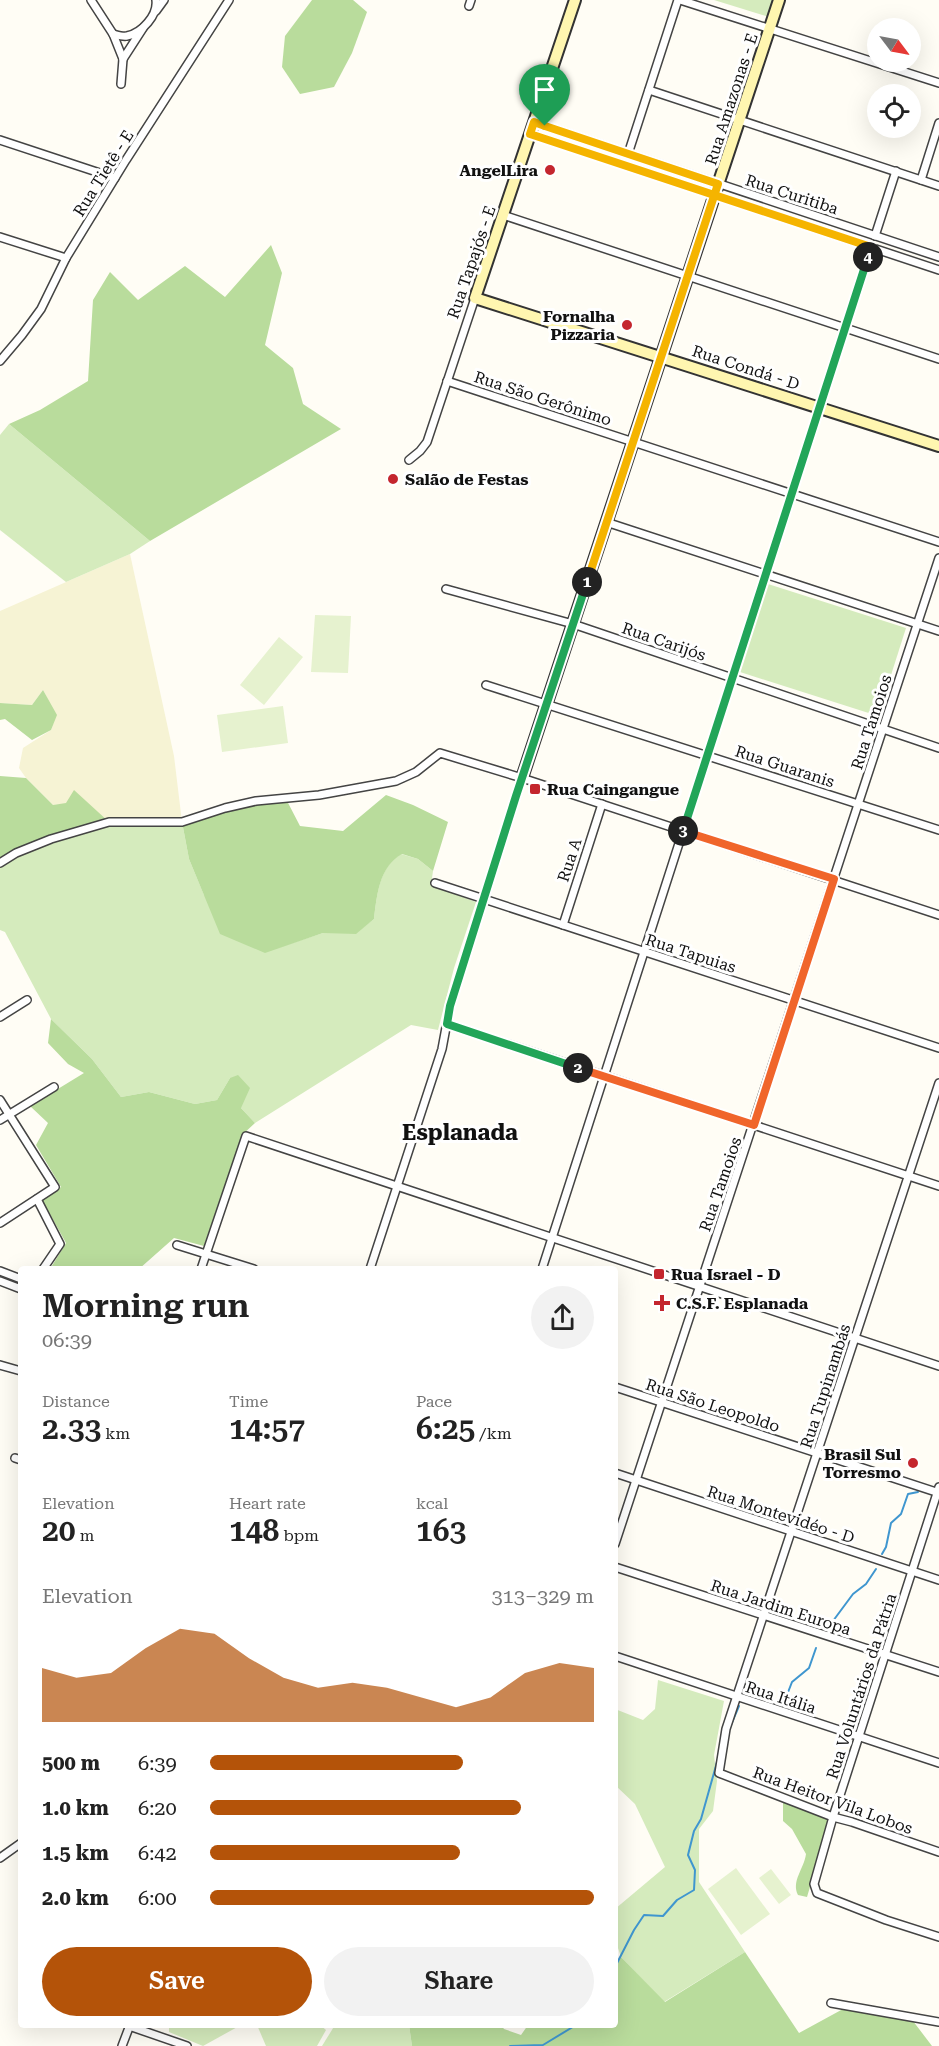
<!DOCTYPE html>
<html lang="en">
<head>
<meta charset="utf-8">
<style>
	:root { --surface:#fff; --page:#f2f2f2; --text:#222; --muted:#767676; --accent:#b45309 }
	body { margin:0; font-family:"Roboto Serif",serif; background:var(--page); color:var(--text); height:100vh; display:flex; flex-direction:column; font-size:22px; white-space:nowrap }
	* { box-sizing:border-box; margin:0 }
	p { font-size:20px; color:var(--muted) }
	.icon { flex:none; width:33px; height:33px; fill:none; stroke:currentColor; stroke-width:2; stroke-linecap:round; stroke-linejoin:round }
	.map { position:relative; flex:1; overflow:hidden }
	.sheet { position:absolute; left:18px; top:1266px; width:600px; height:762px; display:flex; flex-direction:column; background:var(--surface); border-radius:6px; box-shadow:0 6px 24px #0002 }
	.sheet>* { flex:none }
	.needle { width:39px; rotate:122deg }
	.tools { position:absolute; left:867px; top:18px; display:grid; gap:12px }
	.tools a { display:grid; place-items:center; width:54px; height:54px; border-radius:50%; background:var(--surface); box-shadow:0 6px 24px #0002; font-size:30px }
	.pin { position:absolute; display:grid; place-items:center; width:51px; height:51px; color:#fff; margin:-62px -26px; border-radius:50% 50% 50% 0; rotate:-45deg; box-shadow:0 0 6px #0007 }
	.pin .icon { rotate:45deg }
	.km { position:absolute; width:30px; height:30px; margin:-15px; border-radius:50%; background:#222; color:#fff; font-size:16px; line-height:30px; text-align:center }
	.round { display:grid; place-items:center; flex:none; width:63px; height:63px; border-radius:32px; background:var(--page) }
	.overview { display:flex; align-items:center; justify-content:space-between; height:102px; padding:0 24px }
	h1 { font-size:33px; font-weight:600; line-height:45px }
	.figures { display:grid; grid-template-columns:repeat(3,1fr); gap:9px; height:102px; padding:6px 24px }
	.figures div { display:grid; align-content:center }
	.figures b { font-size:30px; font-weight:600 }
	.figures small { font-size:16px; font-weight:400 }
	.figures p { font-size:16px }
	.chart { height:168px; padding:12px 24px }
	.chart p { display:flex; justify-content:space-between }
	.chart svg { width:100%; height:108px; margin-top:6px; fill:var(--accent); opacity:.7 }
	.primary-button { display:flex; gap:12px; margin-top:auto; padding:12px 24px }
	.primary-button a { flex:1; height:69px; border-radius:36px; background:var(--accent); color:#fff; font-size:24px; font-weight:600; line-height:69px; text-align:center }
	.primary-button a+a { background:var(--page); color:var(--text) }
	ul { padding:0 24px; list-style:none; font-size:20px }
	li { display:grid; grid-template-columns:96px 72px 1fr; align-items:center; height:45px }
	li i { height:15px; border-radius:8px; background:var(--accent) }
	.map>svg:first-child { display:block }
	.farmland { fill:#f6f3d4 }
	.green { fill:#d5ebbd }
	.forest { fill:#b9dc9c }
	.pitch { fill:#e6f2cf }
	.lines { fill:none; stroke-linecap:round; stroke-linejoin:round }
	.stream { stroke:#3f96cf; stroke-width:2 }
	.street-casing { stroke:#444; stroke-width:10 }
	.secondary-casing { stroke:#333; stroke-width:14 }
	.street { stroke:#fff; stroke-width:7 }
	.secondary { stroke:#fff6b0; stroke-width:10 }
	.split-1-casing { stroke:#fff; stroke-width:12 }
	.split-2-casing { stroke:#fff; stroke-width:12 }
	.split-3-casing { stroke:#fff; stroke-width:12 }
	.split-4-casing { stroke:#fff; stroke-width:12 }
	.split-5-casing { stroke:#fff; stroke-width:12 }
	.split-1 { stroke:#f5b400; stroke-width:8 }
	.split-2 { stroke:#22a559; stroke-width:8 }
	.split-3 { stroke:#f0652b; stroke-width:8 }
	.split-4 { stroke:#22a559; stroke-width:8 }
	.split-5 { stroke:#f5b400; stroke-width:8 }
	.poi-dot { fill:#c4262e; stroke:#fff; stroke-width:2 }
	.labels { text-anchor:middle; stroke-width:6; stroke-linejoin:round; paint-order:stroke }
	.street-label { font-size:16px; fill:#111; stroke:#fff }
	.poi-label { font-size:16px; font-weight:bold; fill:#111; stroke:#fff; text-anchor:start }
	.district-label { font-size:22px; font-weight:bold; fill:#111; stroke:#fff }
</style>
</head>
<body>
<div class="map">
<svg width="939" height="2046" viewBox="0 0 939 2046">
	<rect width="100%" height="100%" fill="#fffdf5"/>
	<path class="farmland" d="M130,554l44,202 8,66h-73l-16,-13 -27,-5 -13,1 -27,-27 -7,-10 4,-20 28,-18 5,-15 -13,-25 -11,15 -32,-2v-92z"/>
	<g class="green">
		<path d="M714,0h60l-5,17z"/>
		<path d="M9,424l141,117 -20,13 -64,28 -66,-52v-95z"/>
		<path d="M768,584l138,44 -28,88 -138,-44z"/>
		<path d="M109,822h73l7,37 15,36 61,57 58,-19h33l18,-14c3,-24 5,-52 27,-65l17,5 15,12 -2,14 45,17 -22,66 -16,62 -27,-5 -156,98 -14,-15 -11,-30 -13,22 -22,4 -46,-12 -28,5 -29,-38 -41,-40 -46,-87 -5,-2v-67l16,-10z"/>
		<path d="M658,1680l66,21 -10,54 3,26 -4,30 -14,18v53l46,70 -81,50 -43,-45 -6,-18v-30l50,-42 -30,-63 -20,-19v-76l28,11 12,-11z"/>
		<path d="M169,2025h72l-38,21 -34,-14z"/>
		<path d="M257,2025h63l6,5 -9,16h-51z"/>
		<path d="M335,2025h74l3,21h-90z"/>
	</g>
	<g class="forest">
		<path d="M312,0h41l14,12 -15,41 -18,34 -34,7 -18,-27 3,-31z"/>
		<path d="M271,245l11,28 -17,72 28,23 10,36 38,25 -191,112 -141,-117 31,-14 48,-29 5,-81 17,-28 28,28 47,-34 40,31z"/>
		<path d="M43,690l14,25 -6,15 -19,10 -27,-21 -5,1v-17l32,2z"/>
		<path d="M0,776l26,2 27,27 13,-2 8,-13 35,32 -58,17 -51,24z"/>
		<path d="M386,795l27,10 35,17 -15,49 -15,-12 -16,-5c-23,13 -25,41 -28,65l-18,15 -33,-1 -58,20 -45,-19 -31,-75 -7,-37 43,-14 61,-9 14,27 43,5z"/>
		<path d="M51,1019l41,40 29,38 28,-5 46,12 22,-4 13,-22 8,-3 12,13 -9,20 14,15 -13,12 -38,111 -30,-8 -35,31h-89l16,-26 -24,-43 19,-13 -25,-42 12,-22 -18,-17 54,-33 -16,-9 -20,-21z"/>
		<path d="M783,1801l47,18 -23,78 -9,-2c-7,-14 6,-26 8,-41l-14,-25 -9,-8z"/>
		<path d="M745,1952l54,81 44,-24 70,12 19,25h-520l-3,-21h92l3,4 17,6 7,-10h87v-58l6,-10 44,45z"/>
	</g>
	<g class="pitch">
		<path d="M315,615l36,1 -3,57 -37,-1z"/>
		<path d="M279,637l24,20 -39,48 -24,-20z"/>
		<path d="M283,706l5,37 -66,9 -5,-37z"/>
		<path d="M736,1868l34,46 -29,21 -33,-46z"/>
		<path d="M771,1869l20,26 -12,9 -20,-26z"/>
	</g>
	<g class="lines">
		<g class="stream">
			<path d="M882,1554l4,-7 5,-24 10,-9 7,-20 10,-2"/>
			<path d="M830,1625l23,-31 13,-10 10,-15"/>
			<path d="M785,1700l7,-18 17,-14 7,-20"/>
			<path d="M730,1727l9,-21"/>
			<path d="M615,1967l19,-37 10,-15 19,1 14,-16 17,-10 1,-20 -7,-15 6,-24 7,-12 18,-64"/>
			<path d="M510,2046l33,-1 33,-20"/>
		</g>
		<g class="street-casing">
			<g id="street">
				<path d="M91,0l22,34 10,25 -2,25"/>
				<path d="M680,0l259,83"/>
				<path d="M469,6l2,-6"/>
				<path d="M156,11l8,-11"/>
				<path d="M113,34c4,1 10,3 14,2 15,-3 31,-21 29,-36"/>
				<path d="M123,59l20,-31"/>
				<path d="M649,90l290,96"/>
				<path d="M534,122l405,135"/>
				<path d="M530,134l409,136"/>
				<path d="M0,140l115,38"/>
				<path d="M628,154l50,-154"/>
				<path d="M921,180l18,-57"/>
				<path d="M503,215l436,144"/>
				<path d="M875,236l21,-65"/>
				<path d="M0,237l66,21"/>
				<path d="M0,361l22,-26 19,-26 25,-51 60,-98 103,-160"/>
				<path d="M447,381l492,161"/>
				<path d="M409,460l11,-9 7,-9 48,-144"/>
				<path d="M606,522l333,109"/>
				<path d="M446,589l127,35 366,124"/>
				<path d="M486,685l453,145"/>
				<path d="M0,863l16,-10 35,-14 58,-17h73l43,-14 31,-7 63,-6 77,-14 20,-9 24,-19 82,25 417,137"/>
				<path d="M435,883l504,165"/>
				<path d="M563,925l39,-121"/>
				<path d="M0,1017l27,-17"/>
				<path d="M447,1024l492,162"/>
				<path d="M939,1083l-213,646 -7,44 114,44 19,5 87,30"/>
				<path d="M0,1100l55,87 -55,36"/>
				<path d="M0,1120l54,-33"/>
				<path d="M37,1199l23,45 -17,25"/>
				<path d="M177,1245l77,24"/>
				<path d="M201,1269l45,-133 693,230"/>
				<path d="M370,1269l72,-220 8,-43 72,-228"/>
				<path d="M542,1269l329,-1022"/>
				<path d="M0,1271l21,8"/>
				<path d="M0,1281l21,8"/>
				<path d="M0,1365l21,6"/>
				<path d="M615,1387l324,106"/>
				<path d="M15,1458l6,2"/>
				<path d="M615,1473l324,107"/>
				<path d="M939,1487l-106,330 -19,67 3,9 69,27 53,17"/>
				<path d="M615,1544l324,-986"/>
				<path d="M615,1567l324,105"/>
				<path d="M615,1656l324,107"/>
				<path d="M0,1858l21,-15"/>
				<path d="M831,2003l108,19"/>
				<path d="M129,2026l58,20"/>
				<path d="M122,2046l8,-21"/>
			</g>
		</g>
		<g class="secondary-casing">
			<g id="secondary">
				<path d="M575,0l-100,298 464,148"/>
				<path d="M522,778l257,-778"/>
			</g>
		</g>
		<use href="#street" class="street"/>
		<use href="#secondary" class="secondary"/>
	</g>
	<g class="lines">
		<g class="split-1-casing">
			<path id="split-1" d="M545,126l173,58 -131,398"/>
		</g>
		<g class="split-2-casing">
			<path id="split-2" d="M578,1068l-131,-44 3,-18 66,-210 71,-214"/>
		</g>
		<g class="split-3-casing">
			<path id="split-3" d="M578,1068l176,57 80,-246 -151,-48"/>
		</g>
		<g class="split-4-casing">
			<path id="split-4" d="M683,831l185,-574"/>
		</g>
		<g class="split-5-casing">
			<path id="split-5" d="M545,126l-11,-4 -4,12 341,113 -3,10"/>
		</g>
		<use href="#split-1" class="split-1"/>
		<use href="#split-2" class="split-2"/>
		<use href="#split-3" class="split-3"/>
		<use href="#split-4" class="split-4"/>
		<use href="#split-5" class="split-5"/>
	</g>
	<g class="poi-dot">
		<circle cx="550" cy="170" r="6"/>
		<circle cx="627" cy="325" r="6"/>
		<circle cx="393" cy="479" r="6"/>
		<rect x="529" y="783" width="12" height="12" rx="3"/>
		<rect x="653" y="1268" width="12" height="12" rx="3"/>
		<path d="M659 1294h6v6h6v6h-6v6h-6v-6h-6v-6h6z"/>
		<circle cx="913" cy="1463" r="6"/>
	</g>
	<g class="labels">
		<g class="street-label">
			<text transform="translate(731 99) rotate(-72)" y="6">Rua Amazonas - E</text>
			<text transform="translate(103 173) rotate(-58)" y="6">Rua Tietê - E</text>
			<text transform="translate(792 194) rotate(18)" y="6">Rua Curitiba</text>
			<text transform="translate(471 262) rotate(-71)" y="6">Rua Tapajós - E</text>
			<text transform="translate(746 367) rotate(18)" y="6">Rua Condá - D</text>
			<text transform="translate(543 398) rotate(18)" y="6">Rua São Gerônimo</text>
			<text transform="translate(664 641) rotate(19)" y="6">Rua Carijós</text>
			<text transform="translate(871 722) rotate(-72)" y="6">Rua Tamoios</text>
			<text transform="translate(785 766) rotate(18)" y="6">Rua Guaranis</text>
			<text transform="translate(569 860) rotate(-72)" y="6">Rua A</text>
			<text transform="translate(691 953) rotate(18)" y="6">Rua Tapuias</text>
			<text transform="translate(720 1184) rotate(-71)" y="6">Rua Tamoios</text>
			<text transform="translate(825 1386) rotate(-72)" y="6">Rua Tupinambás</text>
			<text transform="translate(713 1405) rotate(18)" y="6">Rua São Leopoldo</text>
			<text transform="translate(781 1514) rotate(18)" y="6">Rua Montevidéo - D</text>
			<text transform="translate(781 1607) rotate(18)" y="6">Rua Jardim Europa</text>
			<text transform="translate(861 1686) rotate(-72)" y="6">Rua Voluntários da Pátria</text>
			<text transform="translate(781 1697) rotate(18)" y="6">Rua Itália</text>
			<text transform="translate(833 1800) rotate(20)" y="6">Rua Heitor Vila Lobos</text>
		</g>
		<g class="poi-label">
			<text x="538" y="176" text-anchor="end">AngelLira</text>
			<text x="615" y="322" text-anchor="end">Fornalha<tspan x="615" dy="18">Pizzaria</tspan></text>
			<text x="405" y="485">Salão de Festas</text>
			<text x="547" y="795">Rua Caingangue</text>
			<text x="671" y="1280">Rua Israel - D</text>
			<text x="676" y="1309">C.S.F. Esplanada</text>
			<text x="901" y="1460" text-anchor="end">Brasil Sul<tspan x="901" dy="18">Torresmo</tspan></text>
		</g>
		<g class="district-label">
			<text x="460" y="1140">Esplanada</text>
		</g>
	</g>
</svg>
<div class="tools">
<a><svg class="needle" viewBox="-14 -14 28 28"><path d="M0-13l5 13h-10z" fill="#e53935"/><path d="M0 13l5-13h-10z" fill="#767676"/></svg></a>
<a><svg class="icon" aria-label="locate" viewBox="0 0 24 24"><circle cx="12" cy="12" r="6"/><path d="M12 2v4M12 18v4M2 12h4M18 12h4"/></svg></a>
</div>
<div class="pin" style="left:545px;top:126px;background:#1e9e55"><svg class="icon" aria-label="arrive" viewBox="0 0 24 24"><path d="M6 21V4h12l-3 4 3 4H6"/></svg></div>
<b class="km" style="left:587px;top:582px">1</b>
<b class="km" style="left:578px;top:1068px">2</b>
<b class="km" style="left:683px;top:831px">3</b>
<b class="km" style="left:868px;top:257px">4</b>
<section class="sheet">
<div class="overview"><div><h1>Morning run</h1><p>06:39</p></div><a class="round"><svg class="icon" aria-label="share" viewBox="0 0 24 24"><path d="M12 15V3M7 8l5-5 5 5M5 13v7h14v-7"/></svg></a></div>
<div class="figures">
<div><p>Distance</p><b>2.33<small> km</small></b></div>
<div><p>Time</p><b>14:57</b></div>
<div><p>Pace</p><b>6:25<small> /km</small></b></div>
</div>
<div class="figures">
<div><p>Elevation</p><b>20<small> m</small></b></div>
<div><p>Heart rate</p><b>148<small> bpm</small></b></div>
<div><p>kcal</p><b>163</b></div>
</div>
<div class="chart"><p><span>Elevation</span>313–329 m</p>
<svg viewBox="0 0 160 44" preserveAspectRatio="none"><path d="M0 44V22L10 26L20 24L30 14L40 6L50 8L60 18L70 26L80 30L90 28L100 30L110 34L120 38L130 34L140 24L150 20L160 22V44z"/></svg>
</div>
<ul>
<li><b>500 m</b>6:39<i style="width:66%"></i></li>
<li><b>1.0 km</b>6:20<i style="width:81%"></i></li>
<li><b>1.5 km</b>6:42<i style="width:65%"></i></li>
<li><b>2.0 km</b>6:00<i style="width:100%"></i></li>
</ul>
<div class="primary-button"><a>Save</a><a>Share</a></div>
</section>
</div>
</body>
</html>
